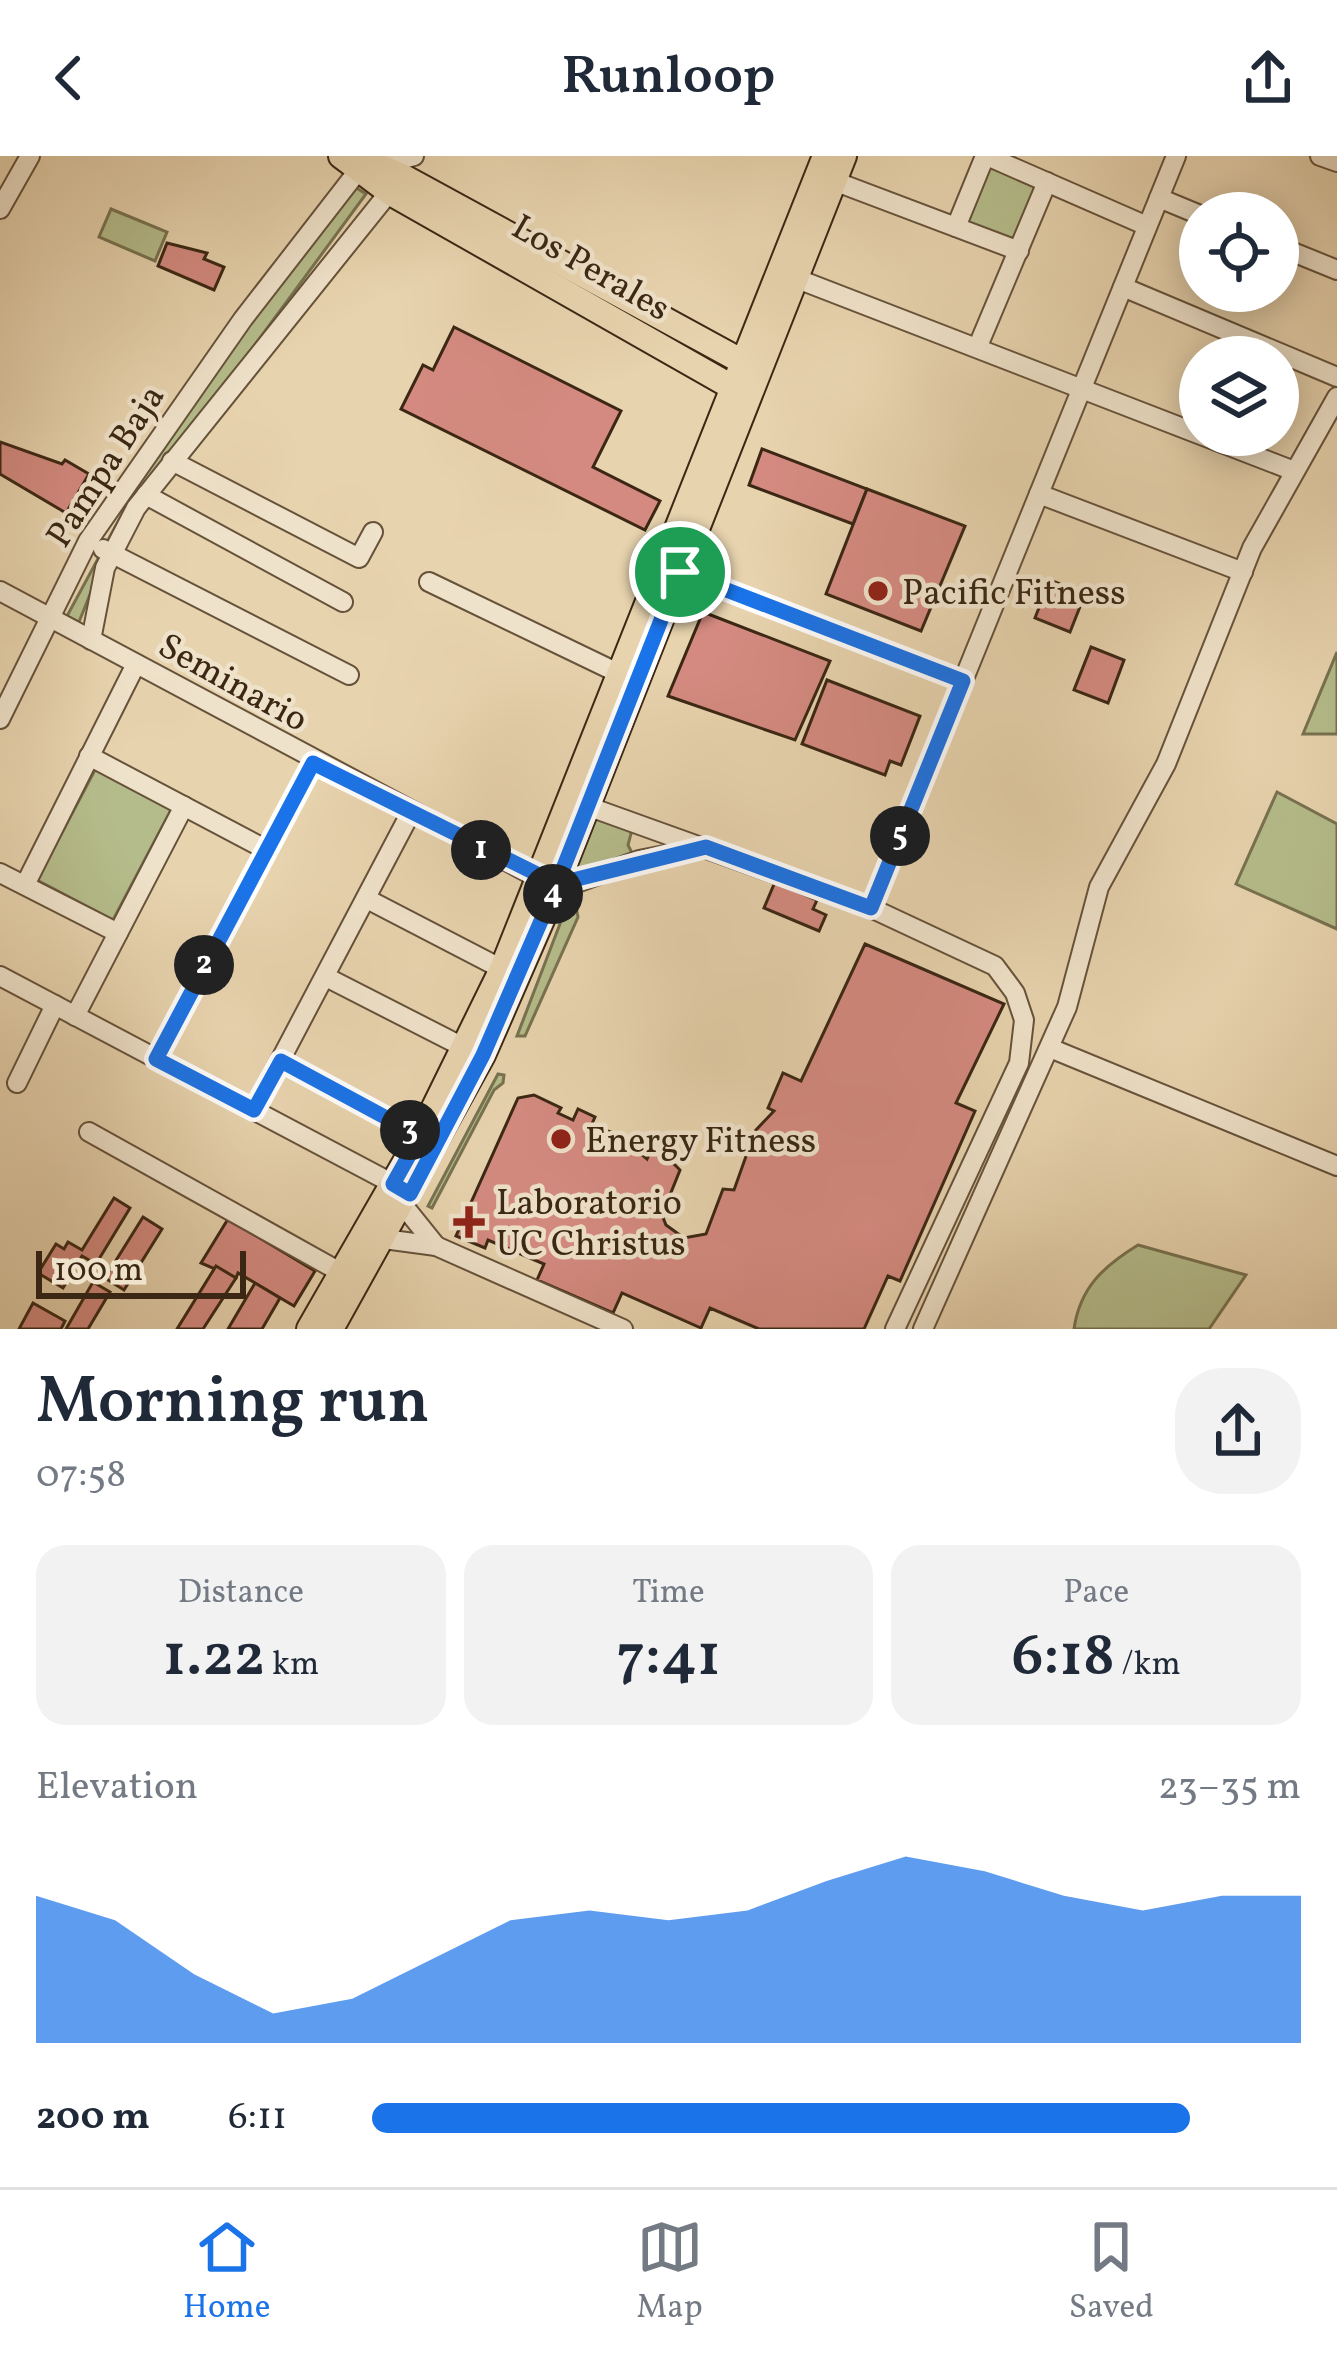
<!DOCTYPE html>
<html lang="en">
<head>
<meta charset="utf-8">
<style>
	:root { --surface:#fff; --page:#f2f2f3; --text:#1f2937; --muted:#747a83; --line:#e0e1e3; --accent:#1a73e8 }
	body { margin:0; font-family:Vollkorn,serif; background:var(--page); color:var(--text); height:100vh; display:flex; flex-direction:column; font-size:45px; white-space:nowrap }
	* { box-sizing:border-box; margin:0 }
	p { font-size:39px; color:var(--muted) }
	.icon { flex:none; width:66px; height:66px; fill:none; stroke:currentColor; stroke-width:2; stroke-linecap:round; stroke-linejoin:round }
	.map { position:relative; height:1173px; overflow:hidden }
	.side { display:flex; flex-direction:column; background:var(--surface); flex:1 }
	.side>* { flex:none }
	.controls { position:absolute; left:1179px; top:36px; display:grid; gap:24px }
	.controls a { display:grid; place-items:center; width:120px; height:120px; border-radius:50%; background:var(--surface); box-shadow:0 6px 30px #0003; font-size:60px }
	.scale { position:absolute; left:36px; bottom:30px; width:210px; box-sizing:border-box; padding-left:12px; border:6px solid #3b2714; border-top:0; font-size:33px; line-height:42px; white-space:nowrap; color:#3b2714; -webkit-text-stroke:9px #efe2ca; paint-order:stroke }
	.pin { position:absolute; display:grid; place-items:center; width:102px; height:102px; color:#fff; margin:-51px; border:6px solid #fff; border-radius:50%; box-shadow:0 3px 12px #0007 }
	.km { position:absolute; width:60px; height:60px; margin:-30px; border-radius:50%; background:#222; color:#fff; font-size:33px; line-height:60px; text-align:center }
	.round { display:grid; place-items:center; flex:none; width:126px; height:126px; border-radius:48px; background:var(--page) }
	.overview { display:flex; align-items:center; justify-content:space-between; height:204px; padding:0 36px }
	h1 { font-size:66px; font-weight:600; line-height:90px }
	.stats { display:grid; grid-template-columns:repeat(3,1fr); gap:18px; height:204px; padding:12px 36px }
	.stats div { display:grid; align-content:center; border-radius:30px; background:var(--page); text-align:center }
	.stats b { font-size:60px; font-weight:600 }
	.stats small { font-size:33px; font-weight:400 }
	.stats p { font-size:33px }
	.chart { height:336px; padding:24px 36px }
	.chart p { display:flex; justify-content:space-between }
	.chart svg { width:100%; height:216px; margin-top:12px; fill:var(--accent); opacity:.7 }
	ul { padding:0 36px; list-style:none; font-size:39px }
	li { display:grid; grid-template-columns:192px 144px 1fr; align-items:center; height:90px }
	li i { height:30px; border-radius:15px; background:var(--accent) }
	header { display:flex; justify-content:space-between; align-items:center; height:156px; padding:0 36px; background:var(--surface); font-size:54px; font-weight:600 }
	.tab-bar { display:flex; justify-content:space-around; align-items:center; height:168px; border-top:3px solid var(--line); background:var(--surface); font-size:33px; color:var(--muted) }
	.tab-bar a { display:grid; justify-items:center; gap:6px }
	.tab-bar .on { color:var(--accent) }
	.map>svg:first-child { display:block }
	.green { fill:#b5bc8b; stroke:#787250; stroke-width:3 }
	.building { fill:#d48a80; stroke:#3b2714; stroke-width:3 }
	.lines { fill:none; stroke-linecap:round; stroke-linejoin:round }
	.minor-casing { stroke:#66523a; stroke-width:22 }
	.major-casing { stroke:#3b2714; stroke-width:28 }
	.minor { stroke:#efe2ca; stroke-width:18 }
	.major { stroke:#e7d3ae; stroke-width:24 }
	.route-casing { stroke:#fff; stroke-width:24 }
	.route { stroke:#1a73e8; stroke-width:15 }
	.poi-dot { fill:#8f2418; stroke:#efe2ca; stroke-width:4.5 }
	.labels { text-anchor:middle; stroke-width:9; stroke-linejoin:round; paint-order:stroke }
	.street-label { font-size:36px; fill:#3b2714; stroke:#efe2ca }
	.poi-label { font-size:36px; fill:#3b2714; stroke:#efe2ca; text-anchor:start }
</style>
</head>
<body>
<header><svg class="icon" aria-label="back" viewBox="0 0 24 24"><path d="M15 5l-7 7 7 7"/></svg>Runloop<svg class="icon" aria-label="share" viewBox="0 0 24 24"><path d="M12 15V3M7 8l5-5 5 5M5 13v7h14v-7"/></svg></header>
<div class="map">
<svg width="1337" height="1173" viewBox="0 0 1337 1173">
	<rect width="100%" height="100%" fill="#e7d3ae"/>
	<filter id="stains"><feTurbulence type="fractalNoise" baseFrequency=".00167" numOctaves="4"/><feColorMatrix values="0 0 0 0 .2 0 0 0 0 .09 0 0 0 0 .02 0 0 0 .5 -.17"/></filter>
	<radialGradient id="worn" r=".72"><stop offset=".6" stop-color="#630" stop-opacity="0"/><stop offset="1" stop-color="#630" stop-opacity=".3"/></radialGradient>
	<g class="green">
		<path d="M987,9l53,21 -28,61 -50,-24z"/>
		<path d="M347,26l19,12 -254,345 -33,83 -12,-6 86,-159z"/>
		<path d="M111,53l56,23 -12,29 -56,-24z"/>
		<path d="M1337,496v82h-34z"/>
		<path d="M96,612l76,40 -59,112 -76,-40z"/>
		<path d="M1277,636l60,32v105l-101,-45z"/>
		<path d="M593,658l40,12 -5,19 4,8 -58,20z"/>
		<path d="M575,746l3,15 -53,119h-8l51,-133z"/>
		<path d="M498,918l6,1 -1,8 -9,7 -62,118 -4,-2z"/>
		<path d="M1138,1089l108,30 -37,54h-135c6,-42 30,-63 64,-84z"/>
	</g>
	<g class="building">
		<path d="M167,87l40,10 -3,6 20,8 -10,23 -56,-24z"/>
		<path d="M454,171l167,84 -28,56 67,34 -15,29 -244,-121 22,-44 10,5z"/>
		<path d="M0,286l62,22 3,-4 24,14 -23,39 -66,-39z"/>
		<path d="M762,293l105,40 -14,35 -104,-39z"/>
		<path d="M867,333l98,37 -44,105 -95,-37z"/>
		<path d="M1050,424l35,14 -15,38 -35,-14z"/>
		<path d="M703,456l127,49 -35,79 -127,-44z"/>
		<path d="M1091,491l33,13 -16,43 -34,-13z"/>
		<path d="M827,524l93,36 -19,49 -11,-4 -5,14 -83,-31z"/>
		<path d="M775,726l42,18 -4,9 13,6 -7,16 -55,-23z"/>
		<path d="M865,788l139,60 -48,99 19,8 -75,170 -12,-5 -24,53h-105l-49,-21 -9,20 -79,-35 -9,20 -76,-33 7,-16 -56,-24 -3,8 -29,-12 62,-138 16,-3 27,13 -3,5 15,7 5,-11 17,8 -4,9 27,8 29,25 4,-9 21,12 8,8 -18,45 4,10 18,13 22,-4 17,-45 11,1 21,-59 19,-20 -6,-3 15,-35 18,8z"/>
		<path d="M114,1042l16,10 -34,56 -14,-8 -19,32 -25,-15 18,-29 8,5 4,-7 14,8z"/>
		<path d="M143,1061l19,12 -38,61 -19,-12z"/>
		<path d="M228,1063l87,52 -21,35 -56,-33 -2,5 -35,-15z"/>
		<path d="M216,1110l20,12 -33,51h-26z"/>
		<path d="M93,1126l17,10 -22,37h-22z"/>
		<path d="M255,1127l25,15 -18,31h-34z"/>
		<path d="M33,1147l32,18 -4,8h-42z"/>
	</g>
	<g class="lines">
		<g class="minor-casing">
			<g id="minor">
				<path d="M987,0l160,70"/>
				<path d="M1320,0l17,6"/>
				<path d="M834,25l185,70"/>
				<path d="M1159,42l41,17"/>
				<path d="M0,53l30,-53"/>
				<path d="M956,71l29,-71"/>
				<path d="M1278,90l59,24"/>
				<path d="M795,122l499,193"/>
				<path d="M1123,131l214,90"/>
				<path d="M978,190l69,-164"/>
				<path d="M172,305l187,97 14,-26"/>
				<path d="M1039,338l204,78"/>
				<path d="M146,339l197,107"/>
				<path d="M103,393l246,126"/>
				<path d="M680,416l283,109"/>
				<path d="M429,426l189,91"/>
				<path d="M0,435l538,287 36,6 65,-24 62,-12"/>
				<path d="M91,484l14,-72 31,-60 259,-323"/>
				<path d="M0,563l88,-178 155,-222 114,-147 57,-16"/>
				<path d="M89,600l176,93"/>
				<path d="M587,650l284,102 124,58 20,27 9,27 -5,43 -124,266"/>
				<path d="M0,717l118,60"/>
				<path d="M25,729l111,-221"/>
				<path d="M367,743l135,70"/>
				<path d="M871,752l305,-752"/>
				<path d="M0,820l401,212"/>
				<path d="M326,821l139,71"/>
				<path d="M75,860l109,-210"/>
				<path d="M1050,892l287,118"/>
				<path d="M156,903l157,-296"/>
				<path d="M281,905l139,75"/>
				<path d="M17,927l38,-78"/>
				<path d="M254,954l156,-296"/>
				<path d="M89,976l253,141"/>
				<path d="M403,1049l33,41"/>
				<path d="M384,1083l52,7 187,83"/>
				<path d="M923,1173l144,-322 32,-120 67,-123 86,-216 85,-151"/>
			</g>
		</g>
		<g class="major-casing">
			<g id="major">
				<path d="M341,0l48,36 357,203"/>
				<path d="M355,0l47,20 350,191"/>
				<path d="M309,1173l111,-193 82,-167 323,-813"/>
				<path d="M331,1173l152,-274 66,-151 295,-748"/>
			</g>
		</g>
		<use href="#minor" class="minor"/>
		<use href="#major" class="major"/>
	</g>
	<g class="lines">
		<g class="route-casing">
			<path id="route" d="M680,416l-123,312 -244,-121 -157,296 98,51 27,-49 139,75 -27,48 17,10 73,-139 74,-171 149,-37 165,61 92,-227 -283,-109"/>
		</g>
		<use href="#route" class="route"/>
	</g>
	<g class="poi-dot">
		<circle cx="878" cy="435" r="12"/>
		<circle cx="561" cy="983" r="12"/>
		<path d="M463 1048h12v12h12v12h-12v12h-12v-12h-12v-12h12z"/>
	</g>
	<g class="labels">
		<g class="street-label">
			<text transform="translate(592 110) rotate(30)" y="13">Los Perales</text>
			<text transform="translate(104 309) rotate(-57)" y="13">Pampa Baja</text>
			<text transform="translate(234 525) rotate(29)" y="13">Seminario</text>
		</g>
		<g class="poi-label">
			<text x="902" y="448">Pacific Fitness</text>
			<text x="585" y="996">Energy Fitness</text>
			<text x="496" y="1058">Laboratorio<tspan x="496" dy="41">UC Christus</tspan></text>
		</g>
	</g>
	<rect width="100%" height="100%" filter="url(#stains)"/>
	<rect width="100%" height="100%" fill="url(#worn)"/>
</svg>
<div class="controls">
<a><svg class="icon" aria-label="locate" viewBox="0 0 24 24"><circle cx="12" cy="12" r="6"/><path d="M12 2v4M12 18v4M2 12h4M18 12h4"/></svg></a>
<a><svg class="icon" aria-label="layers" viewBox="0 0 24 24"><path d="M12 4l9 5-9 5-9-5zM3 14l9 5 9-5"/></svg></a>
</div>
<div class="scale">100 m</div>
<div class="pin" style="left:680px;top:416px;background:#1e9e55"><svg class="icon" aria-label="arrive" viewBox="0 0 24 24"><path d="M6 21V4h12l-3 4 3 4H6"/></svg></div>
<b class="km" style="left:481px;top:694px">1</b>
<b class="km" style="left:204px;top:809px">2</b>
<b class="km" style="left:410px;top:974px">3</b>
<b class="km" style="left:553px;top:738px">4</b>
<b class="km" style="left:900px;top:680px">5</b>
</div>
<section class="side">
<div class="overview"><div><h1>Morning run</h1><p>07:58</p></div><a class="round"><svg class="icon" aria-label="share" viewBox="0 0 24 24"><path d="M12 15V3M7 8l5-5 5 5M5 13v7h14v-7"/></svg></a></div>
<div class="stats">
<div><p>Distance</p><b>1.22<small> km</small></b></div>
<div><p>Time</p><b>7:41</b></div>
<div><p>Pace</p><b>6:18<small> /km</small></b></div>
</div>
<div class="chart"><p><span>Elevation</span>23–35 m</p>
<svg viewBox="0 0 160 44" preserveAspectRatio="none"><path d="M0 44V14L10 19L20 30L30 38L40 35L50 27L60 19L70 17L80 19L90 17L100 11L110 6L120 9L130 14L140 17L150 14L160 14V44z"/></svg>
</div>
<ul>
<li><b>200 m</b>6:11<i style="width:88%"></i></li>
</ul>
</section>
<nav class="tab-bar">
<a class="on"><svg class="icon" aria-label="home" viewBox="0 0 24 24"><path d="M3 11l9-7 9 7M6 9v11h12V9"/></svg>Home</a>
<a><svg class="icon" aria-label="map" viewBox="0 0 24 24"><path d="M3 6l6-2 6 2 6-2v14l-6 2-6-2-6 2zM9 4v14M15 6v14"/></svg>Map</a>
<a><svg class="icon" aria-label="saved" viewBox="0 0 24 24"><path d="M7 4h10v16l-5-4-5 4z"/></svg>Saved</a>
</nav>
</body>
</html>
